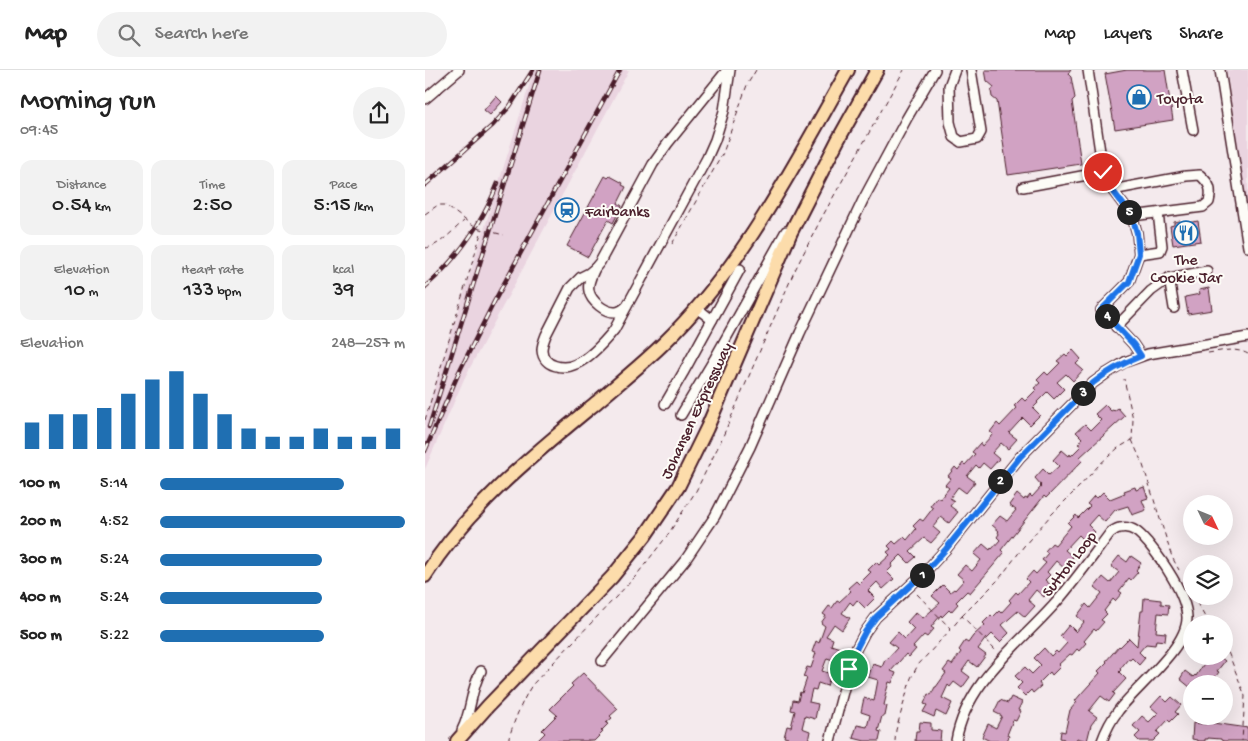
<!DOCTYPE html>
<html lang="en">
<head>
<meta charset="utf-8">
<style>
	:root { --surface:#fff; --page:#f2f2f2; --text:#222; --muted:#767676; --line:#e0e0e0; --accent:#1f6fb2 }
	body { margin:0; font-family:"Gochi Hand",sans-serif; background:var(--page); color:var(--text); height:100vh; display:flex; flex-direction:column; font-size:19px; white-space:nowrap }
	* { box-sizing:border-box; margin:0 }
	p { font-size:16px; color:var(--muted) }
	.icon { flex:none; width:28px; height:28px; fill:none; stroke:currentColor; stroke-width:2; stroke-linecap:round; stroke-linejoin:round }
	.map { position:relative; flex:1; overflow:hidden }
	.side { display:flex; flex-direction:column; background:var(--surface); width:425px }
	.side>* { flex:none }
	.needle { width:32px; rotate:133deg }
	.buttons { position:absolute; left:758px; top:425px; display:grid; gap:10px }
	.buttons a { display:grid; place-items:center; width:50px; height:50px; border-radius:50%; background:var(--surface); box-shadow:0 5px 20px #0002; font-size:25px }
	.pin { position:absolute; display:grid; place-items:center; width:42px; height:42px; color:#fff; margin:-21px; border:2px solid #fff; border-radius:50%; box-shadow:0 1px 5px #0007 }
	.km { position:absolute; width:25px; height:25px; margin:-12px; border-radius:50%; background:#222; color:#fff; font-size:14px; line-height:25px; text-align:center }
	.round { display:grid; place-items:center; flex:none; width:52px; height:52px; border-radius:26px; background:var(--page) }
	.summary { display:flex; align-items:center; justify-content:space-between; height:85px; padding:0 20px }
	h1 { font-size:28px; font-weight:600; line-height:38px }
	.figures { display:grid; grid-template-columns:repeat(3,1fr); gap:8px; height:85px; padding:5px 20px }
	.figures div { display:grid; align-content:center; border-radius:12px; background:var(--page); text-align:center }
	.figures b { font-size:21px; font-weight:600 }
	.figures small { font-size:14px; font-weight:400 }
	.figures p { font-size:14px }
	.chart { height:140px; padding:10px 20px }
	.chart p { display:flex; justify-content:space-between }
	.chart svg { width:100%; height:90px; margin-top:5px; stroke:var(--accent); stroke-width:6 }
	ul { padding:0 20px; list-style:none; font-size:16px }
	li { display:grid; grid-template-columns:80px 60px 1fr; align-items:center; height:38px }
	li i { height:12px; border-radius:6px; background:var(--accent) }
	header { display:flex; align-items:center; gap:30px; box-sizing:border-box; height:70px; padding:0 25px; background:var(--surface); border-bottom:1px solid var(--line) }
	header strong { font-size:24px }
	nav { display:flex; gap:28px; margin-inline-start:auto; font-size:18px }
	.search { width:350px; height:45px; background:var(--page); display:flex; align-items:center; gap:12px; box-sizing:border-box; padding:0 18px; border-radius:28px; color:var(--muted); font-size:19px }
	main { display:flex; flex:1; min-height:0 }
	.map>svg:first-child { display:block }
	.built { fill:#ead4e0 }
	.building { fill:#d1a2c3; stroke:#4a1f2b }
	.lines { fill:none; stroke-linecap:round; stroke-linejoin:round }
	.minor-casing { stroke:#4a1f2b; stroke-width:12 }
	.highway-casing { stroke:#4a1f2b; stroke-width:16 }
	.path { stroke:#4a1f2b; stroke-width:1; stroke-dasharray:5 4; stroke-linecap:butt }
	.minor { stroke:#fdfcf7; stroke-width:9 }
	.highway { stroke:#fcdcab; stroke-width:12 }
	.rail-casing { stroke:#4a1f2b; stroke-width:4.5 }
	.rail { stroke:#fdfcf7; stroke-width:2.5; stroke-dasharray:8; stroke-linecap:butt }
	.route-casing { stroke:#fff; stroke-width:10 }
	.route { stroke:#1a73e8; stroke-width:6 }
	.labels { text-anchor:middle; stroke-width:4; stroke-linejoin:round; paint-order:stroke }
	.poi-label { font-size:16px; fill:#4a1f2b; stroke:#fdfcf7; text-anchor:start }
	.street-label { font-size:16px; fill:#4a1f2b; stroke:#fdfcf7 }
</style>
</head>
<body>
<header>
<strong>Map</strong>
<div class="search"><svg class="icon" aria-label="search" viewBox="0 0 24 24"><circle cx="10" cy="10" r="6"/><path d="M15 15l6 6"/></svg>Search here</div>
<nav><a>Map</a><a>Layers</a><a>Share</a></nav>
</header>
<main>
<section class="side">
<div class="summary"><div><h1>Morning run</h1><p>09:45</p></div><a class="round"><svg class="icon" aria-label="share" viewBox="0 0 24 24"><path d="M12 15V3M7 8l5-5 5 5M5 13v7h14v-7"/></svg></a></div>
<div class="figures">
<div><p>Distance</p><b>0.54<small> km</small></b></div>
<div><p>Time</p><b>2:50</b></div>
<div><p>Pace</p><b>5:15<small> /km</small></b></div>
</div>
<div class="figures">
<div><p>Elevation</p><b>10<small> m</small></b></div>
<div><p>Heart rate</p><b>133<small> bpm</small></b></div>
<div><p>kcal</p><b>39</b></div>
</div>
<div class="chart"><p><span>Elevation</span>248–257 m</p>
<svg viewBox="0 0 160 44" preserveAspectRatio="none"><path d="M5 44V31M15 44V27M25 44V27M35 44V24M45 44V17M55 44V10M65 44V6M75 44V17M85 44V27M95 44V34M105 44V38M115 44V38M125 44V34M135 44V38M145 44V38M155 44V34"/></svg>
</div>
<ul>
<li><b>100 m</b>5:14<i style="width:75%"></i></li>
<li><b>200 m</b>4:52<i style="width:100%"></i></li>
<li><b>300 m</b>5:24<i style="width:66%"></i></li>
<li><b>400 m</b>5:24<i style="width:66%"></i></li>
<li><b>500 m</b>5:22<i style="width:67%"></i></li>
</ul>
</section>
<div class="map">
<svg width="823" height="671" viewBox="0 0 823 671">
	<rect width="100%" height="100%" fill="#f4eaed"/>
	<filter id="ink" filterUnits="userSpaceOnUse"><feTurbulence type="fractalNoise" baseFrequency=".02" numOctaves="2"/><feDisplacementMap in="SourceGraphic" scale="10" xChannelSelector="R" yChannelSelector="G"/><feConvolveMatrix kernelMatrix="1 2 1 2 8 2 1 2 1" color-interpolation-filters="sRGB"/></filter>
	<g filter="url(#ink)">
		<g class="built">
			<path d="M109,0h95l-165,309 -39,90v-51z"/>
			<path d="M802,0h21v159z"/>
		</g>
		<g class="building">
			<path d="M560,0h86l-3,4 3,3 4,21 -3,3 9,63 -73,11 -11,-74 -5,-4 -1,-6 3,-4 -7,-6z"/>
			<path d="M702,0h38l8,50 -58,9 -10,-55z"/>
			<path d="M71,26l6,6 -12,13 -6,-5z"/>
			<path d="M180,106l3,2 2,-2 13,7 -1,2 4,2 -8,16 4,3 -9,17 -5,-3 -20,37 -21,-11z"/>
			<path d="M755,151l1,3 17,-3 3,20 -28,4 -3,-19 4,-1v-3z"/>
			<path d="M784,218l3,22 -24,4 -3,-17 15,-3 -1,-4z"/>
			<path d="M648,280l8,9 -5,5 7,6 -10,11 -7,-7 -9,8 7,7 -10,10 -7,-7 -10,10 1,1 -5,5 7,7 -10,10 -7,-7 -5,5 -9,10 8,6 -9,10 -7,-6 -9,10 7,6 -9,10 -7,-6 -4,5 -3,-3 -9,11 8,6 -9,11 -8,-6 -8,11 4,3 -4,5 8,6 -9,11 -8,-6 -8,10 7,6 -9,10 -7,-5 -14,13 6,6 -7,6 -8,-8 -10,10 1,2 -5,5 7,7 -11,10 -6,-7 -9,9 7,7 -10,10 -8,-8 -4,5 -3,-3 -8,11 8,5 -8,12 -8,-6 -8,12 7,3 -2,6 9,3 -4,13 -9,-3 -5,13 9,3 -4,12 -9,-3 -2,7 -4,-1 -3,13 9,2 -3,15 -10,-3 -3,12 8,3 -2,10h-20v-3l-4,-1 3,-11 4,1 4,-16 -4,-1 2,-10 5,1 2,-9 2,1 5,-15 -4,-1 4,-10 4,1 5,-15 -4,-1 4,-11 3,2 6,-17 -4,-3 5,-7 -3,-2 6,-8 3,2 5,-7 2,1 12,-11 -3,-3 8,-7 3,3 12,-12 -3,-2 8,-8 3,3 11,-10 -3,-3 4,-3 -3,-3 5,-5 3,3 8,-7 3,3 9,-11 -3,-3 7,-7 3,2 10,-13 -3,-2 7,-9 3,2 9,-11 -4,-3 6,-7 -3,-2 7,-9 3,3 5,-7 2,2 10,-11 -3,-2 8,-9 2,3 11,-12 -3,-2 7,-9 3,3 17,-18 -3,-2 8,-8 3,3 11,-11 -2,-2 6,-5 -3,-3 8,-8 3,3 12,-12 -3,-2 8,-7 2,2z"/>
			<path d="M680,335l6,6 2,-1 1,1 4,-3 7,8 -45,41 3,3 -37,38 -2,-2 -43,54 3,3 -34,40 -3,-2 -11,11 2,2 -7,8 -2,-2 -7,7 -1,-2 -10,12 3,2 -7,8 -3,-2 -11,12 3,2 -7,8 -3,-3 -15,17 5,2 -4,10 -3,-1 -4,14 1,1 -2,8 3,1 -2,10h-3l-4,15 3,1 -2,9h-14l-12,-3 4,-13 10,2 3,-12 -9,-3 3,-14 10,3 4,-21 -10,-3 5,-13 9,3 3,-7h1l11,-12 -8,-6 9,-10 7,7 9,-10 -7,-7 9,-10 7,6 17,-15 -8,-7 11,-11 7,7 4,-3 1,1 9,-10 -7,-6 8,-9 7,6 9,-11 -7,-6 9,-10 7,6 1,-2 1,1 8,-9 -3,-3 2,-3 -1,-2 1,-1 -7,-6 8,-9 7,5 9,-11 -7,-5 8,-11 7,6 1,-2 2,1 3,-4 2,2 9,-10 -1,-1 1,-1 -6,-7 8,-9 6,6 10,-9 -6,-6 9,-10 7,6 1,-2 1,2 10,-10 -3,-2 4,-3 -2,-1 2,-2 -6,-6 9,-8 6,6 10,-10 -6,-6z"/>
			<path d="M710,417l1,3 8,-3 4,11 -6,2 4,10 -14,5 -4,-9 -13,4 -10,12 -8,-7 -9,10 7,7 -9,10 -7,-7 -14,15 8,7 -9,11 -8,-7 -9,11 3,3 -5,5 8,7 -9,10 -8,-7 -8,10 7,6 -10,11 -7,-6 -16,14 7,8 -9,9 -8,-8 -5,5 -1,-1 -8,11 8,6 -9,12 -8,-6 -7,10 8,6 -8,11 -8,-6 -4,5 -2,-2 -6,13 10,5 -6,13 -10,-5 -2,6 -11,-5 4,-7 -3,-1 4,-10 3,1 4,-8h1l10,-14 -3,-2 6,-8 3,2 9,-13 -2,-2 6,-9 3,2 5,-7 12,-11 -2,-2 8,-8 2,2 6,-6 2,2 10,-11 -2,-2 7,-8 2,2 11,-12 -3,-3 7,-8 3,3 10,-11 -4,-3 6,-7 -3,-2 7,-8 3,2 16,-19 -3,-3 8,-8 2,3 12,-12 -3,-2 7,-8 3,2 6,-6 7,7 15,-6 -1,-2z"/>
			<path d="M694,486l8,6 4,-6 10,7 -5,7 2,2 -7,8 -2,-2 -10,13 3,2 -7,8 -2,-2 -9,12 3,3 -6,6 3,2 -8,9 -2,-2 -10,12 2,2 -7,8 -2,-2 -5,6 -2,-1 -12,11 2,2 -8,8 -2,-3 -11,11 2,3 -8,7 -2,-3 -6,6 -8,-8 5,-5 -7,-7 10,-9 7,7 9,-9 -7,-7 10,-10 7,8 5,-5 2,2 9,-10 -7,-7 9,-11 7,7 8,-10 -7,-6 9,-12 4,4 12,-15 -7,-6 8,-10 7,6 9,-11 -8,-6z"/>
			<path d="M719,528l17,2v4l8,1 -1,9 -10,-1 -2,19 10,1 -1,8 -9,-1 -1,5 -9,-1 -7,8 6,6 -6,7 -7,-7 -2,2 -2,-1 -8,10 1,1 -2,2 7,7 -13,14 2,1 -6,8 -8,-6 -12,15 8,6 -6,8 -4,16 -10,-3 -1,3h-13l1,-2 -4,-1 1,-7 4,1 5,-22 7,-8 -2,-1 5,-6 20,-22 -2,-2 9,-9 -1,-1 13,-15 1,1 9,-9 8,8 4,-35h2z"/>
			<path d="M772,586h22l6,5 -8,10 2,1 -9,12h-19v4l-11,-9 5,-8 8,6 2,-2 1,1 9,-14z"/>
			<path d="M158,603l35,36 -8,7 2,2 -6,5 2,1 -7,7 2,1 -9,9h-57l8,-8 -3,-3 15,-15 -7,-6 23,-23 -2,-2z"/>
			<path d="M736,626l6,6 5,-5 9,8 -6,7 3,2 -8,8 -2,-2 -11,12 3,2 -7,7h-14l-4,-4 5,-5 -7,-6 9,-10 7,6 9,-9 -7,-6z"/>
			<path d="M586,627l11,5 -4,8 3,1 -5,10 -3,-1 -6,15 2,1 -2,5h-17l-8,-4 6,-13 8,4 6,-12 -8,-4 6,-12 8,3z"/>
			<path d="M495,652l11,1v7l10,1 -1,10h-25l1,-10h3z"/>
			<path d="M781,652l42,6v13h-24l-3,-1v-1l-13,-1v1h-3v2h-8v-1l-5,-1 1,-16 13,1z"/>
		</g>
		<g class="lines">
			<g class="minor-casing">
				<g id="minor">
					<path d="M302,0l-59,73 -15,21 -53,98 -5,6 -6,5 -8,4 -11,11 -24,47c-2,5 -4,10 -4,15 1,17 22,20 34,14 14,-6 29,-23 38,-34l93,-172 8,-18 9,-29 6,-41"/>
					<path d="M530,0l-6,16 1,36 4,15 7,5 16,-3 4,-7 -10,-62"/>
					<path d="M663,0l15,102 4,11 25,33 5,17 2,21 -10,28 -28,28 32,34 8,12"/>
					<path d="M757,0l11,60"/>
					<path d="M795,0l28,177"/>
					<path d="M0,29l34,-29"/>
					<path d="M598,117l80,-15"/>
					<path d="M687,120l74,-14 14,-1c10,9 12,14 9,27l-6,5 -71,9"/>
					<path d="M714,184l21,-3 2,-5 -4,-33"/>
					<path d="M170,198c-3,7 -8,15 -6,23 2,10 16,22 27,21 4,0 7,-3 10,-5"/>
					<path d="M744,208l5,30"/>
					<path d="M272,238l15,12"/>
					<path d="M691,257l35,-36 18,-13 38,-7"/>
					<path d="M240,334l18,-31 57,-104"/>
					<path d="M256,345l34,-57 71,-127"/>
					<path d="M177,591l84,-102 29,-43 35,-69 50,-114 63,-133 44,-82 28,-48"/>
					<path d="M37,660c10,-19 8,-40 19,-59"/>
					<path d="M405,671l19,-72 6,-18 10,-19 11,-15 48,-44 22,-24 74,-92 73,-74 14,-10 18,-11 23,-8 100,-17"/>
					<path d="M531,671c10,-58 60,-94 97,-135 20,-22 39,-49 57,-73 3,-2 7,-5 10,-5 13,-3 21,7 28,15 14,17 38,51 39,74 1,30 -51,70 -69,94 -7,9 -12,19 -16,30"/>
				</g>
			</g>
			<g class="highway-casing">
				<g id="highway">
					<path d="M0,506c44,-70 109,-122 172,-174 23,-20 47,-39 68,-60 79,-77 129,-177 183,-272"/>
					<path d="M32,671l31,-35 124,-129 33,-41 33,-49 29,-59 84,-196 47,-92 39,-70"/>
				</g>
			</g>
			<g class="path">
				<path d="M0,144l13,-9h7l31,23 28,7"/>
				<path d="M247,174l51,-91 24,-68 9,-15"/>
				<path d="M0,178c14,-1 29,-19 39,-27"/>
				<path d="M783,283c14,-2 27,-6 40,1"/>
				<path d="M0,350l57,-190"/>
				<path d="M707,370l11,25 29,92 7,13"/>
				<path d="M763,517l3,7"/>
				<path d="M492,524l34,35 11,-13 35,36"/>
				<path d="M768,526l16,28"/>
				<path d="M537,546l37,-37 25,-33 27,-31 27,-27 21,-23 19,-17 14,-8 1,-21 -9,-40"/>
				<path d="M799,575l4,7 17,44 -3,45"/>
				<path d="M83,671c6,-20 13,-38 24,-56l103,-108 32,-41 29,-45 24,-48 74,-171 27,-53 83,-149"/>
				<path d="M470,671l1,-11 15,-52 7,-13 33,-36"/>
			</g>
			<use href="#minor" class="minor"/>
			<use href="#highway" class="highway"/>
			<g class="rail-casing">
				<g id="rail">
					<path d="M0,115l68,-60 17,-19 23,-36"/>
					<path d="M0,217c33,-29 57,-63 73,-104"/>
					<path d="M4,357l111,-357"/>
					<path d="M0,381l34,-79 35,-70 126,-232"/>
				</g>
			</g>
			<use href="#rail" class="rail"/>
		</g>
	</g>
	<g class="lines" filter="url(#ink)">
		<g class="route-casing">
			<path id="route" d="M424,599l6,-18 10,-19 11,-15 48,-44 22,-24 74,-92 73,-74c15,-12 30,-20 48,-27l-8,-12 -32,-34 28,-28 10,-28 -2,-21 -5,-17 -25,-33 -4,-11"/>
		</g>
		<use href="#route" class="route"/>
	</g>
	<defs>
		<g id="shop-ring" transform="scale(1.25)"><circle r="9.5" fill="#fdfcf7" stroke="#1f6fb2" stroke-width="1.5"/><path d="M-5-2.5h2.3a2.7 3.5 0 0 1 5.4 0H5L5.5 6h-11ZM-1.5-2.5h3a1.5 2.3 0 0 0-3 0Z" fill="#1f6fb2"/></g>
		<g id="station-ring" transform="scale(1.25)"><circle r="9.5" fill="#fdfcf7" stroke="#1f6fb2" stroke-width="1.5"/><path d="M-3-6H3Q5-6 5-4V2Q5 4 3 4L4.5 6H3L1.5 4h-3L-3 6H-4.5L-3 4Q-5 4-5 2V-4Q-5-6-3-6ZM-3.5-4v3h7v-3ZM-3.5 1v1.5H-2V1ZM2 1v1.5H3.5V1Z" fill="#1f6fb2"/></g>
		<g id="restaurant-ring" transform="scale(1.25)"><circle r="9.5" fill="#fdfcf7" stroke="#1f6fb2" stroke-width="1.5"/><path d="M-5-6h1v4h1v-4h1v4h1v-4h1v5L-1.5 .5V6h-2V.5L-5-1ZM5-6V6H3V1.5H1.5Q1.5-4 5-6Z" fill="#1f6fb2"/></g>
	</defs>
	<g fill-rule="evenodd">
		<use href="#shop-ring" x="714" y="27"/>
		<use href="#station-ring" x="142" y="140"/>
		<use href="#restaurant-ring" x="761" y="163"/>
	</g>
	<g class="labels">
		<g class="poi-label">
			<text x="732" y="33">Toyota</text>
			<text x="160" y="146">Fairbanks</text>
			<text x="761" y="194" text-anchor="middle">The<tspan x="761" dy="18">Cookie Jar</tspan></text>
		</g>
		<g class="street-label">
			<text transform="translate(270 340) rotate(-65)" y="6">Johansen Expressway</text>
			<text transform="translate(643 493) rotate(-52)" y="6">Sutton Loop</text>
		</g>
	</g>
</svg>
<div class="buttons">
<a><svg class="needle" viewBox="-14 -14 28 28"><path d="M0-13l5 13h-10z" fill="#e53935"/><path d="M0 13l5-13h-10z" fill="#767676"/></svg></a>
<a><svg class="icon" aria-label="layers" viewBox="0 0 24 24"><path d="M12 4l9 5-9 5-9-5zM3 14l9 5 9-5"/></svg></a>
<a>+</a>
<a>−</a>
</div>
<div class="pin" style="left:424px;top:599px;background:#1e9e55"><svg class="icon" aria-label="arrive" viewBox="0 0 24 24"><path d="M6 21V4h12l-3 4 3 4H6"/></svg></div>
<div class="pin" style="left:678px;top:102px;background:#d93025"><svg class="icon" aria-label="check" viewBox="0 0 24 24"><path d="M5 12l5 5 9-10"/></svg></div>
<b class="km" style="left:497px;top:505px">1</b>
<b class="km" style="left:575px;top:411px">2</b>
<b class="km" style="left:658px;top:323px">3</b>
<b class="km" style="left:682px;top:246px">4</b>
<b class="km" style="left:704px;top:142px">5</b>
</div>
</main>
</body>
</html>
